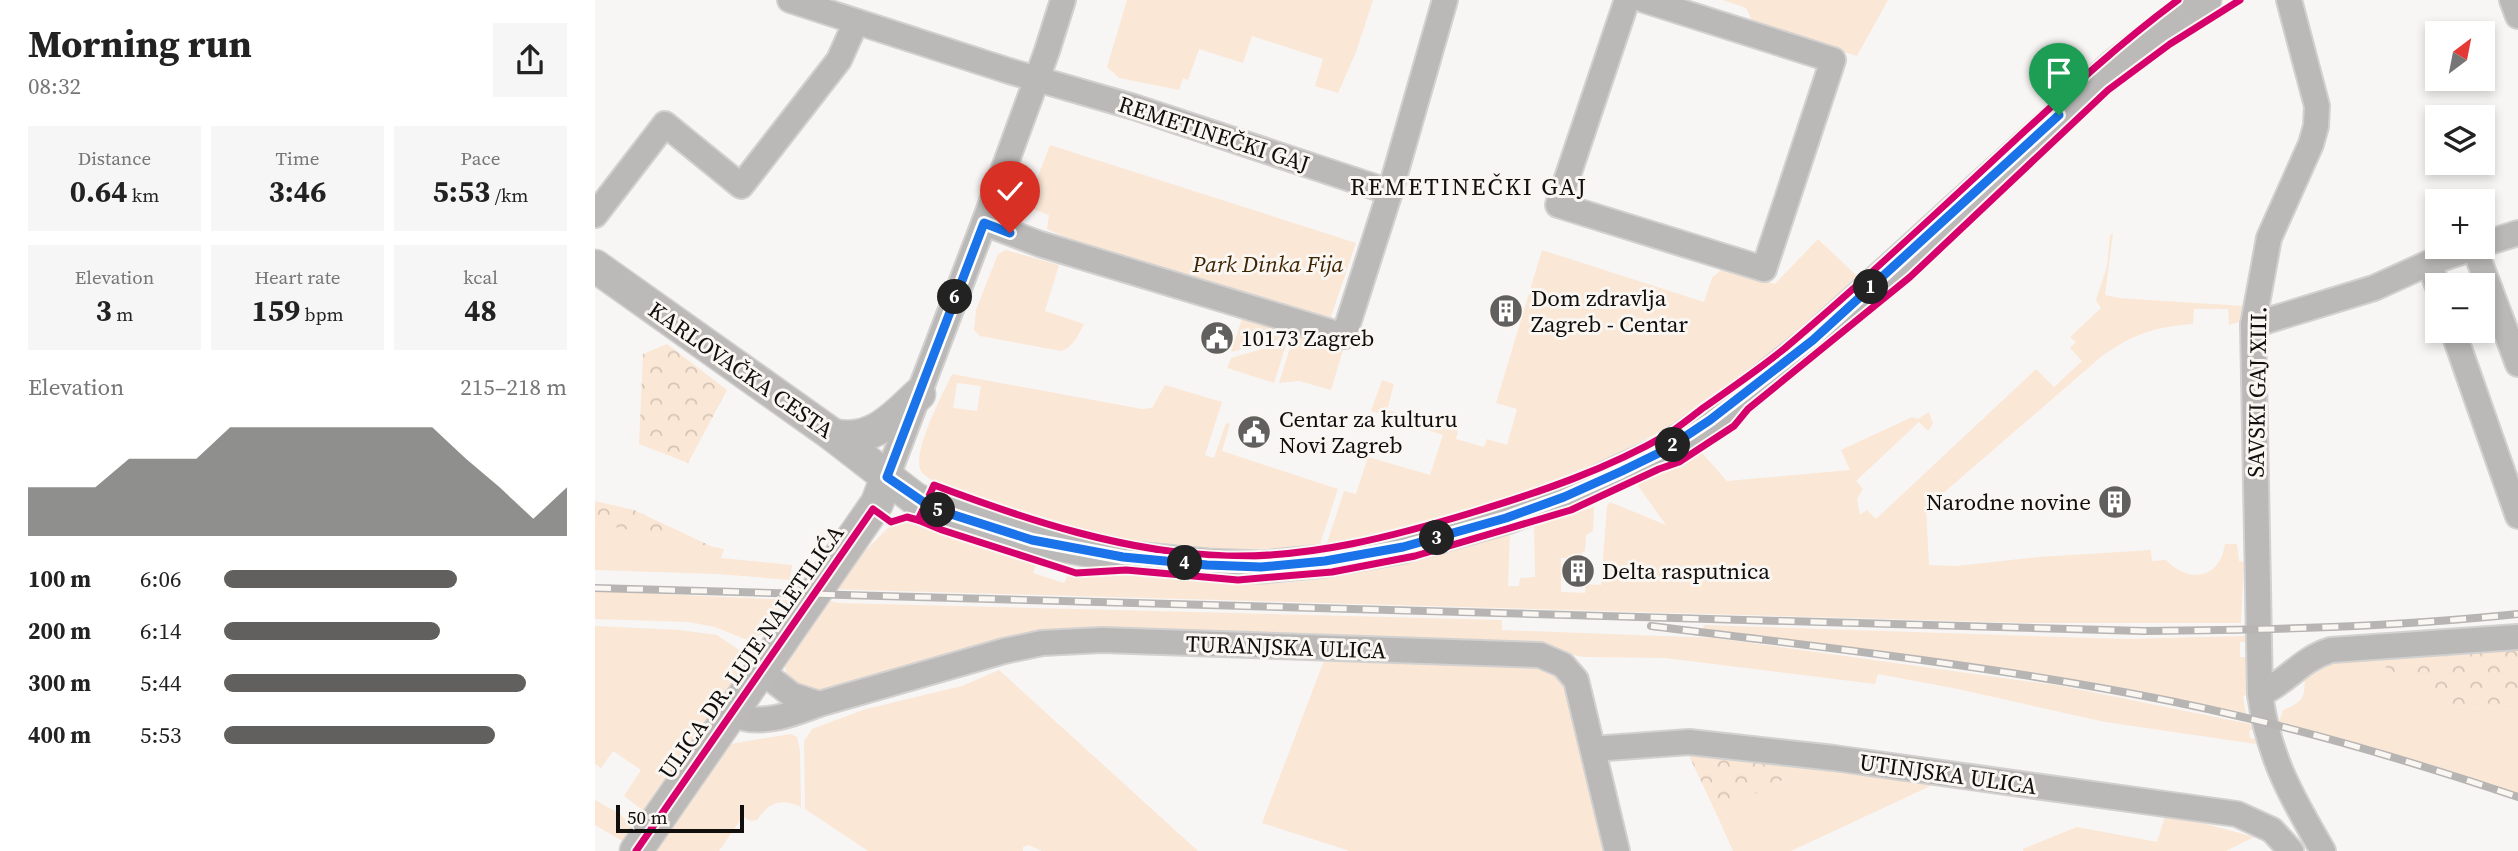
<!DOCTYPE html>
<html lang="en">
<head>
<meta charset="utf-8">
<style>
	:root { --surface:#fff; --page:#f6f6f6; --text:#222; --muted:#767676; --accent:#61605e }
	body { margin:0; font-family:"Source Serif 4",serif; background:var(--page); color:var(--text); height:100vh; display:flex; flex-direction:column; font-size:26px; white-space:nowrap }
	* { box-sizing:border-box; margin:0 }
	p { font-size:23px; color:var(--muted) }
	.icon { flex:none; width:38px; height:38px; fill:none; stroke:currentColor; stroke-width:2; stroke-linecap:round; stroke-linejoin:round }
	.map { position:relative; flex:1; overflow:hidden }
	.drawer { display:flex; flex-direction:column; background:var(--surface); width:595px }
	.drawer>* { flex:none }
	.needle { width:46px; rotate:32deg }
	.controls { position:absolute; left:1830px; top:21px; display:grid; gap:14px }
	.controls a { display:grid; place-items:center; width:70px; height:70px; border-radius:0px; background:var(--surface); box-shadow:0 4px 10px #0003; font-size:35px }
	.scale { position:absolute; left:21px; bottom:18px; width:128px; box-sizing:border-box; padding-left:7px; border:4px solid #100f0e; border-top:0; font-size:19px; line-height:24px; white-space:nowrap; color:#100f0e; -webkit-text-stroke:5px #faf6f2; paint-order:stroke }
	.pin { position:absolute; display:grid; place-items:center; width:60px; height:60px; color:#fff; margin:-72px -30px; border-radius:50% 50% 50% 0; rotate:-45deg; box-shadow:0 0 7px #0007 }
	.pin .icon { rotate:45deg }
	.km { position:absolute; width:35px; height:35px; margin:-18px; border-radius:50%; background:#222; color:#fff; font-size:19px; line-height:35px; text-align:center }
	.round { display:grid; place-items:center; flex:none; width:74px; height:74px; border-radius:0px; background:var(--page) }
	.headline { display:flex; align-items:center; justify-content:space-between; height:119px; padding:0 28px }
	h1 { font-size:38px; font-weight:700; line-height:52px }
	.figures { display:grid; grid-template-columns:repeat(3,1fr); gap:10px; height:119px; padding:7px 28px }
	.figures div { display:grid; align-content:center; border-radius:0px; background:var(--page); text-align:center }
	.figures b { font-size:30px; font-weight:700 }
	.figures small { font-size:19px; font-weight:400 }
	.figures p { font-size:19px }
	.chart { height:196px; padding:14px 28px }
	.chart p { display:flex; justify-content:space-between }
	.chart svg { width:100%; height:126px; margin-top:7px; fill:var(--accent); opacity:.7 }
	ul { padding:0 28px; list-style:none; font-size:23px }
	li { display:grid; grid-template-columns:112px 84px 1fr; align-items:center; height:52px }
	li i { height:18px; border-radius:9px; background:var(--accent) }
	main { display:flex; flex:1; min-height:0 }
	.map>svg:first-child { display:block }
	.green { fill:#fae7d6; fill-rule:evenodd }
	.forest { fill:url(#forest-crowns) }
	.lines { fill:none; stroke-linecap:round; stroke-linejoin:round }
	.minor-casing { stroke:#d2d1d0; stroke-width:28 }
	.major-casing { stroke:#d2d1d0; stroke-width:35 }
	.minor { stroke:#bab9b8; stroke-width:24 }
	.major { stroke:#bcbab9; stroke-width:32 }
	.rail-casing { stroke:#b7b5b3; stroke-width:8 }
	.rail { stroke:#faf6f2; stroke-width:5; stroke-dasharray:16; stroke-linecap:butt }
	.cycleway-casing { stroke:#faf6f2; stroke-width:11 }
	.cycleway { stroke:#d6006c; stroke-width:7 }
	.route-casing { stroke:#fff; stroke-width:14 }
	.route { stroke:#1a73e8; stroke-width:9 }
	.labels { text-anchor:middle; stroke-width:6; stroke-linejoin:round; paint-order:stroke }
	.street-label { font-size:23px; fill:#100f0e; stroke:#faf6f2 }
	.park-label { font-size:23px; font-style:italic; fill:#3f2404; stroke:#faf6f2 }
	.poi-label { font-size:23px; fill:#100f0e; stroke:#faf6f2; text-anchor:start }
	.neighbourhood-label { font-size:24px; letter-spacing:2px; fill:#100f0e; stroke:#faf6f2 }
</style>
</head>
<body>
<main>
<section class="drawer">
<div class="headline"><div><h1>Morning run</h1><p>08:32</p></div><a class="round"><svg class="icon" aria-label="share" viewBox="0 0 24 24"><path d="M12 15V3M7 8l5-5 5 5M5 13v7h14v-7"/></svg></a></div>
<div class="figures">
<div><p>Distance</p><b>0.64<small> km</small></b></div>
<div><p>Time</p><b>3:46</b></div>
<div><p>Pace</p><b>5:53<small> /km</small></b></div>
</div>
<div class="figures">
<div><p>Elevation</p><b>3<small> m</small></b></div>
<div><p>Heart rate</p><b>159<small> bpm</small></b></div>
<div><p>kcal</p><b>48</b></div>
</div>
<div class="chart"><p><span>Elevation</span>215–218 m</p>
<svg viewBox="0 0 160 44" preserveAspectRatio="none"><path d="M0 44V27L10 27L20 27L30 17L40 17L50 17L60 6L70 6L80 6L90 6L100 6L110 6L120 6L130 17L140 27L150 38L160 27V44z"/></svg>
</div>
<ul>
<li><b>100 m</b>6:06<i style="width:68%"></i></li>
<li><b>200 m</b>6:14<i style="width:63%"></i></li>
<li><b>300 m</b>5:44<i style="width:88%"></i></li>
<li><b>400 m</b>5:53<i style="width:79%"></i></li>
</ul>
</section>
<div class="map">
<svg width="1923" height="851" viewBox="0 0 1923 851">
	<defs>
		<pattern id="forest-crowns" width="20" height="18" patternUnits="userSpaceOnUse" patternTransform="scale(1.75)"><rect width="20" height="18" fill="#fae7d6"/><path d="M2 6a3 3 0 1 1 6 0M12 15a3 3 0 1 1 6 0" fill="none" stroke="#d5c5b6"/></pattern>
	</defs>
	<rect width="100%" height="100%" fill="#f8f6f4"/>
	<g class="green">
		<path d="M532,0h246l-17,52 -18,41 -23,-7 8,-27 -71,-23 -9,27 -44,-14 -11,31 -5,-2 -4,12 -60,-12 -12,-11z"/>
		<path d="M1128,0h165l-31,56 -99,-31 -5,-3 -7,-14z"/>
		<path d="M455,145l306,98 -30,88 -237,-83 -42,-19 2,-14 -23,-8z"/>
		<path d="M1518,233l-8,62 14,3 124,8 -1,15 -13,4 -1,-16h-34l-1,15c-39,3 -60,10 -92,33l-175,151 3,57 27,1 83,-9 112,-7 1,11 14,-1c23,24 54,19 59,-16h12l2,17 5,1 -3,61h-213l-1201,-34 63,-63 16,-6 130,45 -3,8 31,10 4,-8c18,6 40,-3 59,-1 39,4 78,9 117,10 90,1 181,-25 266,-52l-2,54h11l1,-8 15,-1 -1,-50 60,-20 -1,24 -7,4 -1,16 -3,1v6h-21v34l24,1 1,-9 15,1 6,-79 3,-4 56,23 -30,-42 66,-30 25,28 123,-11 -9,-20 71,-33 6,2 11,-7 4,12 -5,7 -9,-9 -63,59 7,8 -6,10 3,16 7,-5 9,9 160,-150 18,18 28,-26 -12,-13 6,-6 -6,-5 31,-29 -5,-8 11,-34 3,-31z"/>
		<path d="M1223,239l39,37c-34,31 -66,65 -102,93 -94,72 -186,111 -299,143 -43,12 -85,24 -129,31l17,-52 12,3 12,-37 62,18 13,-40 -72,-24 11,-31 12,4 -7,26 71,21 -2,8 28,8 3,-8 20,6 10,-36 -21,-6 46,-153 162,52 8,-24 11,-10 52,16z"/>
		<path d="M411,250l53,15 -14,46 39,13c-6,11 -10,23 -23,27l-81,-15 -6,-6 2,-20 22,-56z"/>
		<path d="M647,319l46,14 -2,5 -55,14z"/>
		<path d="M699,335l49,15 -12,40 -32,-9 -20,2z"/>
		<path d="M692,342l-13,41 -47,-15 4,-10z"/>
		<path d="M357,374l190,35 10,-1 13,-23 57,17 -17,53 9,3 12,-35 4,1 -8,27 116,38 -18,55c-69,8 -139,8 -207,-6 -46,-9 -93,-26 -137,-41 -13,-4 -52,-15 -56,-28 -6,-22 22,-73 32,-95zM362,383l24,3 -4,25 -24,-3z"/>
		<path d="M0,523l129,26 -3,9 71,7 -2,15 -73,-6 -122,-4z"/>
		<path d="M0,591l196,9 -23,33 -17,5 -1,3 -35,-14 -26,-5 -94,-3z"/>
		<path d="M227,599l16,4 664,17v10l213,8 347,48 188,38 3,5 -4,2 1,7 5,1 1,5 -151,-22 -152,-34 -75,-14 -3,10 -210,-26 -82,-1 -45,-9 -474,-14 -244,58c-21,-2 -37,-9 -35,-34z"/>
		<path d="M1109,625l420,14 121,-3 1,6h-6v15h6l2,37 -5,2 3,19 -110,-24 -105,-18 -328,-43z"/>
		<path d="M0,626l85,4 37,5 25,17 -3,24 -95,135 -20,-15 17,-26 -28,-19 -12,17 -6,-4z"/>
		<path d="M1762,651l97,55 64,4v84l-239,-72 4,-12c31,-12 16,-19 25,-41z"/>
		<path d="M730,658l214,7 26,19 40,167h-255l-88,-28z"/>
		<path d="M404,670l199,181h-156l-13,-6 -6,2v4h-155l-63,-42 -1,-68 8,-12 54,-20 96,-23z"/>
		<path d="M196,734l6,3 3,14 1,56c-20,-9 -32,-5 -44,13l-7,1 -7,-5 -24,35h-67l73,-104 10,-4z"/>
		<path d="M1226,761l118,21 -148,69h-58l-17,-38z"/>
		<path d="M0,800l25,14 14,14 -10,14 -29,-17z"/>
		<path d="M1571,813l88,24 -28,14h-203v-2l54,-22 80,15z"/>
	</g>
	<g class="forest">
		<path d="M72,344l60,46 -39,73 -49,-19 4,-90z"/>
		<path d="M0,501l39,9 79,37 -118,-24z"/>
		<path d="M1923,644v66l-64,-4 -97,-55z"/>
		<path d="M1089,745l137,16 -105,52z"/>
	</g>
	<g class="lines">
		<g class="minor-casing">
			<g id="minor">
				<path d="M195,0l219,71 125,36 256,85"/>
				<path d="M1032,0l-69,205 206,64 69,-209 -189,-60"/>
				<path d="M1694,0l28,106 -1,20 -5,18 -42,94 -16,87 7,369c8,62 32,104 63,157"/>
				<path d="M1917,0l6,16"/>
				<path d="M0,215l70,-91 76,62 98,-126 17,-38"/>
				<path d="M389,223l56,21 304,92 46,-144 55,-192"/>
				<path d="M1888,244l35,-11"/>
				<path d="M1879,247l44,117"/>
				<path d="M1834,263l9,24"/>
				<path d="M1658,325l121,-37 55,-25 47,-16"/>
				<path d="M1858,331l65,185"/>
				<path d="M292,477l97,-254 63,-172 16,-51"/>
				<path d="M166,671l31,24 27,9"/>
				<path d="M1665,694c27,-12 41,-35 71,-44l187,-13"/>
				<path d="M137,713c26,15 61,1 87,-9l185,-53 38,-8 60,-3 438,15 23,10 13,15 41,171"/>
				<path d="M998,749l96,-7 145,16 403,56 35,16 19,21"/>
			</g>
		</g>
		<g class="major-casing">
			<g id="major">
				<path d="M0,266l238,169 81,63 18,10 100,32 91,17 85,8 53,2 64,-6 78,-14 103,-29 58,-21 101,-47 83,-58 65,-52 302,-275 55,-43 35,-22"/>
				<path d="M238,435c38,9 61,-17 86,-41"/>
				<path d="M41,851l232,-335 9,-13 10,-26"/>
			</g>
		</g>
		<use href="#minor" class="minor"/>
		<use href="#major" class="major"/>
		<g class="rail-casing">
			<g id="rail">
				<path d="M0,588l1549,43c125,-1 249,-4 374,-17"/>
				<path d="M1056,626c162,20 324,38 483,68 131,24 259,61 384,103"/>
			</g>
		</g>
		<use href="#rail" class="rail"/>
		<g class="cycleway-casing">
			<g id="cycleway">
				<path d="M323,520l16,-35c93,35 192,68 293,71 84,2 168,-20 247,-44 66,-20 134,-43 194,-78 12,-8 23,-17 35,-26 27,-19 55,-38 81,-59 79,-67 155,-138 230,-208 53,-49 106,-98 164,-141"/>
				<path d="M41,851l237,-342 18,13 16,-5 11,3 24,10 134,43 50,-3 112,10 94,-8 83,-16 156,-46 88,-41 20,-7 55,-36 14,-17 162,-132 198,-187 62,-46 70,-44"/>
			</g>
		</g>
		<use href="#cycleway" class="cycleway"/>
	</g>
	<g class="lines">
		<g class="route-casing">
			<path id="route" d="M415,233l-26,-10 -97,254 45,31 100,32 91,17 84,8 54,2 64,-6 78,-14 103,-29 58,-21 58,-26 43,-21 45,-30 103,-80 246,-225"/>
		</g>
		<use href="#route" class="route"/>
	</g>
	<defs>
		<g id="building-disc" transform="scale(1.75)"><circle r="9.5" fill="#61605e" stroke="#faf6f2"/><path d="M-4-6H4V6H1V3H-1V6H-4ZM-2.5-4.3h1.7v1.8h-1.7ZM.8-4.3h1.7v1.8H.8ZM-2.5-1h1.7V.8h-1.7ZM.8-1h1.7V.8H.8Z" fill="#fff"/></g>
		<g id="civic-disc" transform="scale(1.75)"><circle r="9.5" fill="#61605e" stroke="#faf6f2"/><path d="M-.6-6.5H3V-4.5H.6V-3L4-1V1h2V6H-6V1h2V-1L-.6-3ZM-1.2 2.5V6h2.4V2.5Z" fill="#fff"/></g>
	</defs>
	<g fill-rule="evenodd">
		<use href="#building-disc" x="911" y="311"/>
		<use href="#civic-disc" x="622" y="338"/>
		<use href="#civic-disc" x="659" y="432"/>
		<use href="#building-disc" x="1520" y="502"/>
		<use href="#building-disc" x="983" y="571"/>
	</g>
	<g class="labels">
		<g class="street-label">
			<text transform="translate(619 134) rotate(18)" y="8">REMETINEČKI GAJ</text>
			<text transform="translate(146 370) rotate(35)" y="8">KARLOVAČKA CESTA</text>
			<text transform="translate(1662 392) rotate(-89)" y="8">SAVSKI GAJ XIII.</text>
			<text transform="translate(691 647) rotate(2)" y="8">TURANJSKA ULICA</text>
			<text transform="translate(156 652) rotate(-55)" y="8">ULICA DR. LUJE NALETILIĆA</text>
			<text transform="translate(1353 774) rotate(8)" y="8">UTINJSKA ULICA</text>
		</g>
		<g class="park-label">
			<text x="673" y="272">Park Dinka Fija</text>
		</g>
		<g class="poi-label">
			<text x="936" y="306">Dom zdravlja<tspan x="936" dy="26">Zagreb - Centar</tspan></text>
			<text x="646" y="346">10173 Zagreb</text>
			<text x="684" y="427">Centar za kulturu<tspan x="684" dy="26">Novi Zagreb</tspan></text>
			<text x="1496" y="510" text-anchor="end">Narodne novine</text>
			<text x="1007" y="579">Delta rasputnica</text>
		</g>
		<g class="neighbourhood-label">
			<text x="874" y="195">REMETINEČKI GAJ</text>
		</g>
	</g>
</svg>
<div class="controls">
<a><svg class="needle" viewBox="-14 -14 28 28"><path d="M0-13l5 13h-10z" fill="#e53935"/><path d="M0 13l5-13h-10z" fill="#767676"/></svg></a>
<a><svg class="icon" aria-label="layers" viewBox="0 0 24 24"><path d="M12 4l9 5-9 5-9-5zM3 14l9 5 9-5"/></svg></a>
<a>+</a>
<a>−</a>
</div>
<div class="scale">50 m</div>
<div class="pin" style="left:1464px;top:115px;background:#1e9e55"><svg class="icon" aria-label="arrive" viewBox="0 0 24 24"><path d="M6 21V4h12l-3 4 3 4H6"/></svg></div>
<div class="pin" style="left:415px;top:233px;background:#d93025"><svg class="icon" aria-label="check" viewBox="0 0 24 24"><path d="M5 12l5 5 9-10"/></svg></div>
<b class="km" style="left:1276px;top:287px">1</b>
<b class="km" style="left:1078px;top:445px">2</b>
<b class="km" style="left:842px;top:538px">3</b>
<b class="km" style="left:590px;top:563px">4</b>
<b class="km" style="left:343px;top:510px">5</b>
<b class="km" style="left:360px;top:297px">6</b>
</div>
</main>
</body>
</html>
